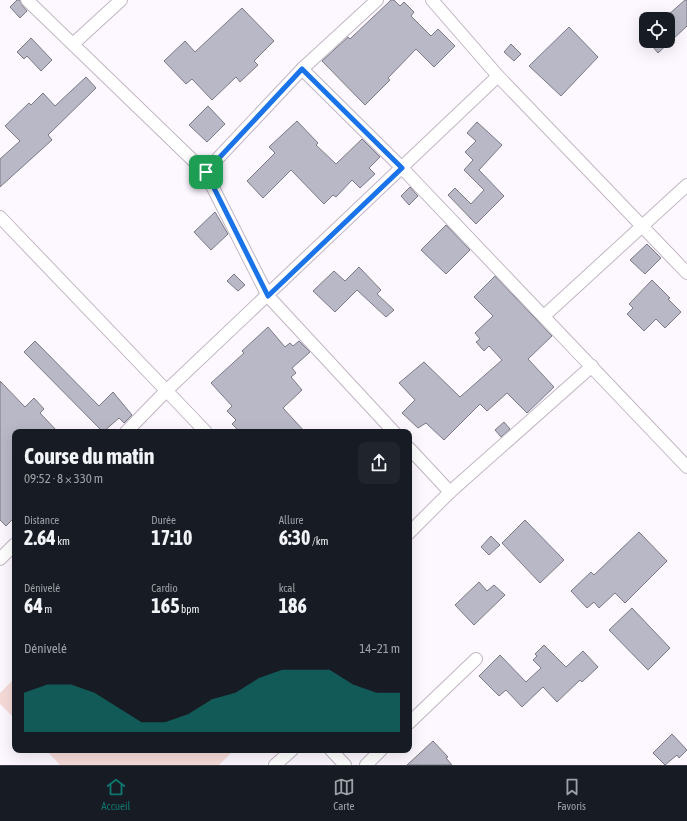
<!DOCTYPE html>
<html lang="fr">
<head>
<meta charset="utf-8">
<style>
	:root { --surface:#171b24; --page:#20242c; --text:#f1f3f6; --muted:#9ea1a6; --line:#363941; --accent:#0f766e }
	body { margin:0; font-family:"Asap Condensed",sans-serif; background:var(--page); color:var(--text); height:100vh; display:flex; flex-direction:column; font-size:15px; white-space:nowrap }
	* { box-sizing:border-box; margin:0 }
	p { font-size:13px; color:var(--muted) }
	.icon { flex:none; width:22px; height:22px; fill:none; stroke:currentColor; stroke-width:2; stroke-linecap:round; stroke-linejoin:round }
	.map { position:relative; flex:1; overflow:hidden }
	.sheet { position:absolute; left:12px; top:429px; width:400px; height:324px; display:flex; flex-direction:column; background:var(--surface); border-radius:8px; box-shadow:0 4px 16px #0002 }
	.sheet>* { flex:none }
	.fabs { position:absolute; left:639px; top:12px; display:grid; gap:8px }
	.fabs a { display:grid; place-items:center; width:36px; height:36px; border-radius:8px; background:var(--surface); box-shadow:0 4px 16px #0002; font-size:20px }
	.pin { position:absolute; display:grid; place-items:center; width:34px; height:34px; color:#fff; margin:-17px; border-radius:8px; box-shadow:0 2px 6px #0006 }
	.round { display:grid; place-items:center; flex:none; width:42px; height:42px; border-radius:8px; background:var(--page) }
	.overview { display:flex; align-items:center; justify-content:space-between; height:68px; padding:0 12px }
	h1 { font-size:22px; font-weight:700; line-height:30px }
	.metrics { display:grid; grid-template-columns:repeat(3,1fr); gap:6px; height:68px; padding:4px 12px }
	.metrics div { display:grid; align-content:center }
	.metrics b { font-size:20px; font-weight:700 }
	.metrics small { font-size:11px; font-weight:400 }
	.metrics p { font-size:11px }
	.chart { height:112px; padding:8px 12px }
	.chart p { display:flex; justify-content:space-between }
	.chart svg { width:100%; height:72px; margin-top:4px; fill:var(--accent); opacity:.7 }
	.dock { display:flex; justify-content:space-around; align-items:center; height:56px; border-top:1px solid var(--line); background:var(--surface); font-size:11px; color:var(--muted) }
	.dock a { display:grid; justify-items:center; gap:2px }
	.dock .on { color:var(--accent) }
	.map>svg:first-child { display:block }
	.green { fill:#f6dbd9 }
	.building { fill:#b9b8c6; stroke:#7a7986 }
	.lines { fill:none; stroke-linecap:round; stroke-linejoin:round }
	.street-casing { stroke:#c1b6c3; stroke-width:14 }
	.street { stroke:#fff; stroke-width:12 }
	.route-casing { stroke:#fff; stroke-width:8 }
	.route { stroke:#1a73e8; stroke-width:5 }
</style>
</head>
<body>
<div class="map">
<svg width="687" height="765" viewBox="0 0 687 765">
	<rect width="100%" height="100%" fill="#fdf7ff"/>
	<g class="green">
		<path d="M15,678v41l-15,-15v-11z"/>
		<path d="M46,750h188l-15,15h-159z"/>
	</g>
	<g class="building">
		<path d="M17,0h3l2,5 5,6 -7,7 -10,-11z"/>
		<path d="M391,0h3l6,6 4,-4 10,10 -3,4 20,20 7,-7 17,17 -21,21 -18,-18 -28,29 2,2 -25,25 -43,-44 26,-24 2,2z"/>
		<path d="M685,0h2v26l-29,27 -10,-12h20v-26z"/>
		<path d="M242,8l32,33 -20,20 4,4 -18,17 -4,-5 -24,23 -20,-21 -6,5 -22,-23 21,-20 10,11z"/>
		<path d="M569,27l29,30 -37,39 -32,-30z"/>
		<path d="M31,38l21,22 -11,11 -14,-15 -3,3 -7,-7z"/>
		<path d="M511,44l10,10 -7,7 -10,-9z"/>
		<path d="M86,77l10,11 -48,47 4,5 -52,47v-28l20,-18 -15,-15 24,-23 2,2 12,-12 12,13z"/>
		<path d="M208,106l17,18 -18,18 -18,-17z"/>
		<path d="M297,121l21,22 -2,2 20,19 26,-25 18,18 -11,11 6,6 -15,14 -8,-8 -16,17 -3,-2 -9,9 -33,-34 -28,28 -16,-17 28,-28 -6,-6z"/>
		<path d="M477,122l25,23 -23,25 25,26 -28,28 -28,-29 7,-7 16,16 13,-14 -20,-20 9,-10 -8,-8 11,-11 -9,-8z"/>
		<path d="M410,187l8,9 -9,9 -8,-9z"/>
		<path d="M215,212l13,22 -17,16 -17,-18z"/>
		<path d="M446,225l24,25 -24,24 -25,-24z"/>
		<path d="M647,244l14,14 -16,16 -15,-14z"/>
		<path d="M359,267l22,23 -4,4 17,16 -8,7 -29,-27 -22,22 -22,-21 21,-20 11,10z"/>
		<path d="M234,274l11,11 -7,6 -11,-10z"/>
		<path d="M495,276l57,60 -24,23 26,28 -27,26 -20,-20 -20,18 -7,-7 -36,36 -18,-17 -8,5 -16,-15 13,-13 -16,-17 25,-21 36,35 42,-37 -13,-14 -5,5 -8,-9 4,-3 -5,-6 18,-17 -19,-19z"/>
		<path d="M652,280l18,18 -2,1 13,13 -16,16 -9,-9 -12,12 -17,-17 6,-6 -4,-4z"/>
		<path d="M268,327l17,20 5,-4 3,3 6,-5 11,11 -18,16 4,5 -5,4 11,13 -19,18 22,24h-65l-8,-8 4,-4 -9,-9 5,-5 -21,-23 33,-30 -2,-2z"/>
		<path d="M35,341l64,65 14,-14 19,23 -8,8 -5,-5 -16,14 -79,-80z"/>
		<path d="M0,381l25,26 9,-9 10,11 -4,4 18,19h-43v85l-9,9 -6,-6z"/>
		<path d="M504,422l6,7 -9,8 -6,-7z"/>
		<path d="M525,520l39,40 -24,23 -38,-40z"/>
		<path d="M639,532l28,29 -42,42 -10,-10 -16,15 -5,-6 -7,6 -16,-17 20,-19 3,3z"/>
		<path d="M491,536l9,9 -11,10 -8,-8z"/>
		<path d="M479,582l8,9 7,-6 11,10 -31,30 -19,-20z"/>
		<path d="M632,608l38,40 -22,22 -39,-40z"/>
		<path d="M544,645l22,22 17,-16 15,16 -16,15 -2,-2 -23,22 -14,-15 -21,20 -16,-17 -7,6 -20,-20 21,-21 26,27 15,-14 -8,-8 4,-4 -2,-2z"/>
		<path d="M672,734l15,16 -8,8 -2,-3 -12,10 -12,-12z"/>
		<path d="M433,741l15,16 -2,1 6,7h-45z"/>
	</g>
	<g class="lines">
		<g class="street-casing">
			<g id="street">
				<path d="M27,0l178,172 63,124 126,136"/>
				<path d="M432,0l66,76 189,197"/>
				<path d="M73,44l48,-44"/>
				<path d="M302,69l100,99 285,299"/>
				<path d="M205,172l97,-103 75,-69"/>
				<path d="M0,217l206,215"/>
				<path d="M544,316l143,-131"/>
				<path d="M126,432l40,-41 332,-315"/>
				<path d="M409,448l41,44"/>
				<path d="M409,533l41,-41 142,-126"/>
				<path d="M0,559l15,-15"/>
				<path d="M409,723l67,-64"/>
				<path d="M331,750l14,15"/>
				<path d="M275,765l17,-15"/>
				<path d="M366,765l15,-15"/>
			</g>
		</g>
		<use href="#street" class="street"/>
	</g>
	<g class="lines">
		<g class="route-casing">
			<path id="route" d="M302,69l100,99 -134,128 -62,-124z"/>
		</g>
		<use href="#route" class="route"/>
	</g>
</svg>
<div class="fabs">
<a><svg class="icon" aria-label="locate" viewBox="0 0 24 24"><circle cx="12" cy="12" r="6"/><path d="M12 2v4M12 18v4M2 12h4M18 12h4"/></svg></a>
</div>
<div class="pin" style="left:206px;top:172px;background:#1e9e55"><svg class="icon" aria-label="arrive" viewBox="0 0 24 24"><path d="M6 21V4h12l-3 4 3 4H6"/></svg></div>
<section class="sheet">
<div class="overview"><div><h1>Course du matin</h1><p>09:52 · 8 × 330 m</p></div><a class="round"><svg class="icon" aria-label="share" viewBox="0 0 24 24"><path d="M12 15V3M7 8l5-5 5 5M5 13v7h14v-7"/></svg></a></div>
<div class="metrics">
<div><p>Distance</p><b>2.64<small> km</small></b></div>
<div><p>Durée</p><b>17:10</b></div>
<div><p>Allure</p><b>6:30<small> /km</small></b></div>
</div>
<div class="metrics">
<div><p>Dénivelé</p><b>64<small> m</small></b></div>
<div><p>Cardio</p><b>165<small> bpm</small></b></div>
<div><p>kcal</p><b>186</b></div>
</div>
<div class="chart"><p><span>Dénivelé</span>14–21 m</p>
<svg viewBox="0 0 160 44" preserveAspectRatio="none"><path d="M0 44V20L10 15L20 15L30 20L40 29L50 38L60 38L70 33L80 24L90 20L100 11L110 6L120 6L130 6L140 15L150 20L160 20V44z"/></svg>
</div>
</section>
</div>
<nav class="dock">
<a class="on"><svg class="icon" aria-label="home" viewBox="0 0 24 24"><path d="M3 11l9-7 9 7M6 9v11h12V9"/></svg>Accueil</a>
<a><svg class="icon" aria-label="map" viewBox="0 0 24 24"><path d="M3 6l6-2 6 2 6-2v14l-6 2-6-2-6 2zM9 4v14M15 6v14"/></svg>Carte</a>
<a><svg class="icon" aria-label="saved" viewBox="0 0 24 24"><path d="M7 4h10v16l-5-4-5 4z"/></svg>Favoris</a>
</nav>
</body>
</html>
